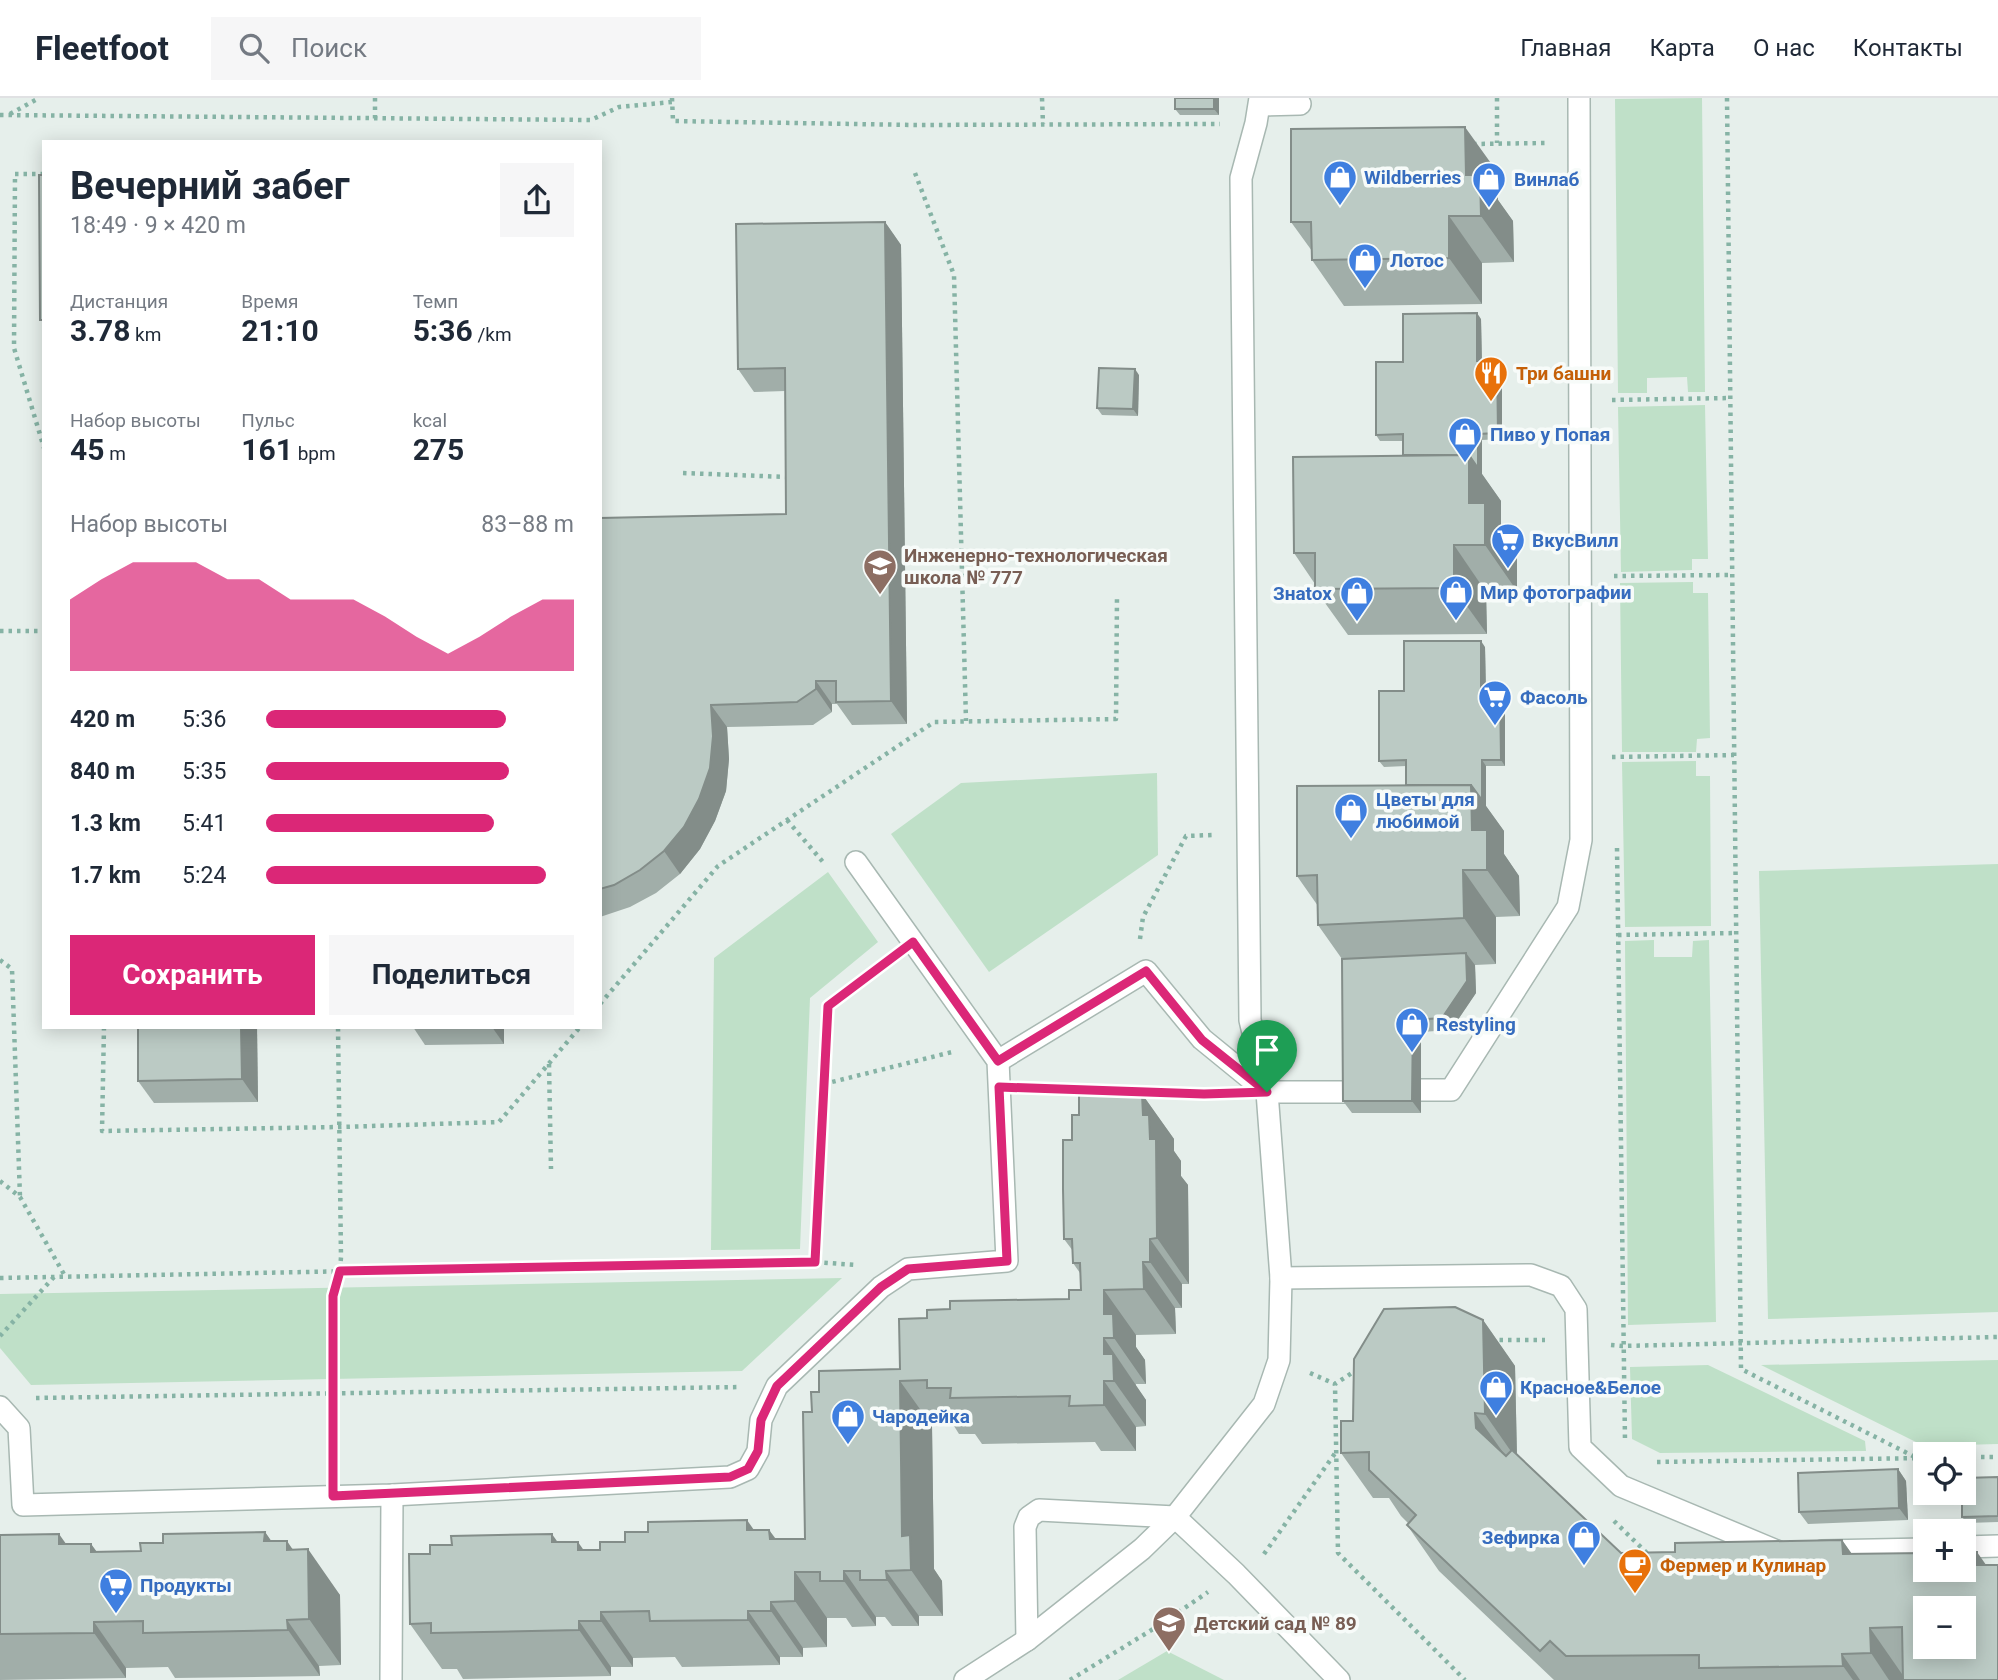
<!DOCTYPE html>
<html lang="ru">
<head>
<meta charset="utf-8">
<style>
	:root { --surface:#fff; --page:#f6f6f7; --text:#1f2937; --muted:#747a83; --line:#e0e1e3; --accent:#db2777 }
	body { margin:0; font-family:Roboto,sans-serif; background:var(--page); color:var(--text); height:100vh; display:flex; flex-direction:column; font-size:26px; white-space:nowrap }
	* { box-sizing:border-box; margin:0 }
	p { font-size:23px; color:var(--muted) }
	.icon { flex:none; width:38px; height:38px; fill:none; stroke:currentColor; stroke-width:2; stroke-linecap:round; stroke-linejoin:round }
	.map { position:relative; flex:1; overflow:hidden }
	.panel { position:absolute; left:42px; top:42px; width:560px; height:889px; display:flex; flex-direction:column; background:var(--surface); border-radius:0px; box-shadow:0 4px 18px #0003 }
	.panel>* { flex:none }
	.controls { position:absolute; left:1913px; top:1344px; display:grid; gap:14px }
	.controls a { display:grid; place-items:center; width:63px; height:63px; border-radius:0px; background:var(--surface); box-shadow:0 4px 18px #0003; font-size:35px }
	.pin { position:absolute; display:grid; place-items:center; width:60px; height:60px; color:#fff; margin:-72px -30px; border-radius:50% 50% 50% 0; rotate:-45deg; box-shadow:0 0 7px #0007 }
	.pin .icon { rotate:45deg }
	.round { display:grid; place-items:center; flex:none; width:74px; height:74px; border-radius:0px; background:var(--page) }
	.headline { display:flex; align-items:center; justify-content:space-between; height:119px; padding:0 28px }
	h1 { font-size:38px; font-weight:700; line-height:52px }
	.metrics { display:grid; grid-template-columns:repeat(3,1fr); gap:10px; height:119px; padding:7px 28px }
	.metrics div { display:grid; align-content:center }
	.metrics b { font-size:30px; font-weight:700 }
	.metrics small { font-size:19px; font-weight:400 }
	.metrics p { font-size:19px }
	.chart { height:196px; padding:14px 28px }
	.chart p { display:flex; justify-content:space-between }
	.chart svg { width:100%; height:126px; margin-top:7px; fill:var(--accent); opacity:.7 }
	.action { display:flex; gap:14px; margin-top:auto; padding:14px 28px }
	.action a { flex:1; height:80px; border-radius:0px; background:var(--accent); color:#fff; font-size:28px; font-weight:700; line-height:80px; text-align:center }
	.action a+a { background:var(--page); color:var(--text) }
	ul { padding:0 28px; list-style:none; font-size:23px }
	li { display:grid; grid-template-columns:112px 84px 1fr; align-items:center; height:52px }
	li i { height:18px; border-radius:9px; background:var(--accent) }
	header { display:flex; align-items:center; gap:42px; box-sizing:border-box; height:98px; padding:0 35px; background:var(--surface); border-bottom:2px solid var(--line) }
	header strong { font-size:33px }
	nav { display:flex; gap:38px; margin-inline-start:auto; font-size:24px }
	.search { width:490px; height:63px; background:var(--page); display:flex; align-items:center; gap:18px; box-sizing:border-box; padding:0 24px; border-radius:0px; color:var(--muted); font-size:26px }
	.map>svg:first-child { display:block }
	.green { fill:#bfe0c8 }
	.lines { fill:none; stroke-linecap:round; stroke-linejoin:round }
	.minor-casing { stroke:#a8b8b2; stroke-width:24 }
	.path { stroke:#86b3a5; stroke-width:4.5; stroke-dasharray:3.5 5; stroke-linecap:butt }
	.minor { stroke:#fff; stroke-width:21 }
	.wall { fill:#a1aea9 }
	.shaded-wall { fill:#838d89 }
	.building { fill:#bbcac4; stroke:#838d89; stroke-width:2; fill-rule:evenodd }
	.route-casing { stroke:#fff; stroke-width:14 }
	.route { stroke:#db2777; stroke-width:9 }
	.labels { text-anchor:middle; stroke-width:7; stroke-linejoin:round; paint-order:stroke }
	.shop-label { font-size:19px; font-weight:bold; fill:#366cbe; stroke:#f7fbf9; text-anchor:start }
	.food-label { font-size:19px; font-weight:bold; fill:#c56008; stroke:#f7fbf9; text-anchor:start }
	.education-label { font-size:19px; font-weight:bold; fill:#785e54; stroke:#f7fbf9; text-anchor:start }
</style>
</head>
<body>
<header>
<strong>Fleetfoot</strong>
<div class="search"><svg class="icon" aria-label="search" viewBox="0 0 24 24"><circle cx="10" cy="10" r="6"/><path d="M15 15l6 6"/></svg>Поиск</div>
<nav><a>Главная</a><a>Карта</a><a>О нас</a><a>Контакты</a></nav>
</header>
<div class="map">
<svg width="1998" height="1582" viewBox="0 0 1998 1582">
	<rect width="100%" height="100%" fill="#e6efeb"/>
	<g class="green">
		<path d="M1702,0l3,294h-17l-1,-15 -40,1v15h-29l-3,-294z"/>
		<path d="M1705,307l3,154h-16v11l-71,2 -3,-165z"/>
		<path d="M1693,484v11h15l2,145 -13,1 -1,13h-74l-2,-169z"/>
		<path d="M1696,663v15h14l1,150 -86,1 -3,-165z"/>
		<path d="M1157,675l1,82 -169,117 -98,-138 70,-51z"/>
		<path d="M1998,766v448l-230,7 -9,-448z"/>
		<path d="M828,774l50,70 -68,56 -10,251 -89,1 3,-292z"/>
		<path d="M1654,842v17h38l1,-16 16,-1 7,382 -88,3 -3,-384z"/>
		<path d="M842,1180l-100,93 -711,14 -31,-37v-54z"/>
		<path d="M1998,1262v84l-74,2 -163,-81z"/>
		<path d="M1708,1267l157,76 1,10 -206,2 -28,-14 -2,-72z"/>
		<path d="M1167,1553l57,29h-106z"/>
	</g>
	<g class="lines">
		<g class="minor-casing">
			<g id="minor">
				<path d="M1260,7l40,-1"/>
				<path d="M998,963l148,-90 56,68 65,53h85"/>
				<path d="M1421,992h30l117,-183 13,-67 -2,-742"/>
				<path d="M1281,1180l250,-3 30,11 15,23 4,138 41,39 158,66"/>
				<path d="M0,1309l19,21 4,77 369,-10 338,-18 18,-8 10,-18 3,-31 16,-34 104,-99 27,-18 99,-8 -9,-200 -142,-199"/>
				<path d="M1964,1449l34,-1"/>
				<path d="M1822,1453l103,-2"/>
				<path d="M1027,1542l-2,-113 4,-10 10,-7 136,7 61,57 103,106"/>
				<path d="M391,1582l1,-185"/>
				<path d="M965,1582l62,-40 115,-91 33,-32 89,-113 15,-44 2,-82 -14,-186 -17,-72 -9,-842 15,-55 4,-25"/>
			</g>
		</g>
		<g class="path">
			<path d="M375,0v21"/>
			<path d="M672,0l1,23 242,4 305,-1"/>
			<path d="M1042,0l1,26"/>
			<path d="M1497,0v45"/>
			<path d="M1727,0l14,1271 174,88"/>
			<path d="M10,16l29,-16"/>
			<path d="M0,17l591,5 28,-13 53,-5"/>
			<path d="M1473,46l72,-1"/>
			<path d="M915,75l39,102 12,446"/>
			<path d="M44,76h-29l-1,174 30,100"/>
			<path d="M1612,302l118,-2"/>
			<path d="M683,375l104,4"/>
			<path d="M1614,478l118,-1"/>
			<path d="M0,533h44"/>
			<path d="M1612,659l122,-2"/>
			<path d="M787,722l36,42"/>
			<path d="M1617,750l8,593"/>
			<path d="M1618,837l118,-2"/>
			<path d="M1140,841l3,-22 43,-81 27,-1"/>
			<path d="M0,862l12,9 8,228"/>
			<path d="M600,906l118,-138 216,-144 182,-3 1,-123"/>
			<path d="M104,929l-2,104 237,-4 160,-5 81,-95"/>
			<path d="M549,966l2,105"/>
			<path d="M824,986l128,-32"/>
			<path d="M1034,990l180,6"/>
			<path d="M0,1083l20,16 45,79"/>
			<path d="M815,1164l13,-256 57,-43"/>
			<path d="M0,1180l815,-16 41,3"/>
			<path d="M0,1238l54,-59"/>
			<path d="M1491,1242h54"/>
			<path d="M1611,1247l11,1 376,-9"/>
			<path d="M1358,1271l-23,15 3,169 127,127"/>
			<path d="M1310,1275l25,11"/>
			<path d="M36,1300l705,-11"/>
			<path d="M1964,1359h34"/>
			<path d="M1657,1364l268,-4"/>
			<path d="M333,1366v-168l7,-25 1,-14 -3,-230"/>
			<path d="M1614,1423l37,36"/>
			<path d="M1264,1456l72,-102"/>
			<path d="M1070,1582l88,-54 50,-34"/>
		</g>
		<use href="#minor" class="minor"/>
	</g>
	<g class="wall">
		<path d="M1175,0h44v17h-39l-5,-6z"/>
		<path d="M1498,75v27l15,21 1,41 -32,1v41l-138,2 -32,-46v-9l-21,-29z"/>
		<path d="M885,124l16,23 6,479 -55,1 -15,-21h-5v8l-19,13 -86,2 2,32 -3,32 -11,30 -15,28 -20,25 -24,19 -26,14 -30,10v-399l186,-4 -1,-123 -31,1 -16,-23z"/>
		<path d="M1481,221l1,42h15l5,6v72l-20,1v34l19,27v26l16,22v42l-31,1 1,42 -139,1 -33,-46v-5l-21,-31 109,-98v-14h-23l-4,-6 27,-73z"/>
		<path d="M1139,277l-1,41 -36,-1 -5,-7z"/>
		<path d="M1485,549l1,42 19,6v71h-19v40l18,25v23l15,22 1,40 -24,1v47l-21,1 1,28 -25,37 -30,2v81h-69l-9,-12 -1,-142 -24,-34v-19l-21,-30 109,-91v-19l-22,1 -5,-6 25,-70z"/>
		<path d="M138,929h119l1,75 -104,1 -16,-22z"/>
		<path d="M413,929h91v17l-79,1z"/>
		<path d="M1142,996l32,45v12l7,10v15l7,9 1,99h-7v24h-7l1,26 -40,1v12l9,13 1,24h-10v2l10,14v26l-10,1v24h-35l-6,-9 -113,2 -7,-10h-16l-5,-8h-22l2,143 8,12 1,35h-24v10h-27l-7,-9h-9v9l-24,1 -6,-9h-19v29l-24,1v9h-23v8l-98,2 -7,-10 -42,1v9h-22v9l-148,3 -6,-10h-15l-32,-45 20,-70 22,-9 106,-3 26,8h16l25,-8 129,-12h15l7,9h29l7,-127 7,-20 81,-23 27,-51 23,-9 119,-10 12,-9 -1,-17 -7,-10v-12l-9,-12 8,-99 7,-25z"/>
		<path d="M1483,1222l32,46 2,89 104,98 54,-1 167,-12 10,14 73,-1 -23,121 1,6h-349l-115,-109 -32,-46 1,-2 -7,-7 -12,-18h-16l-32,-45 12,-32z"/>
		<path d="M1898,1371l8,12 2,39 -100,4 -9,-12z"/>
		<path d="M1998,1379v45l-31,1 -5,-6z"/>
		<path d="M265,1434l6,9 22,8 47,46 1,70 -22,1 1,10 -145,2 -7,-11 -42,1v10l-126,2v-145l66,9h25l6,8 44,-1 22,-8z"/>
	</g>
	<g class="shaded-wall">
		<path d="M1214,0h5v17l-5,-6z"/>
		<path d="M1465,29l33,46v27l15,21 1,41 -33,-46 -15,-41z"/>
		<path d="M1449,118l33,47v41l-33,-46z"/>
		<path d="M885,124l16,23 6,479 -16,-23z"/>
		<path d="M1477,215l4,6 1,48 -5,-6z"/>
		<path d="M1497,263l5,6v72l-4,-6z"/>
		<path d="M1135,271l4,6 -1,41 -5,-7z"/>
		<path d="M1478,336l4,6v34l19,27v26l16,22v42l-32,-46 -16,-42v-48z"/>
		<path d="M1454,447l32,47 1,42 -33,-46z"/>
		<path d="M1481,543l4,6 1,49 -5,-7z"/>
		<path d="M816,583l16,23v8l-16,-23z"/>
		<path d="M1500,591l5,6v71l-4,-6z"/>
		<path d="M711,607l16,22 2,32 -3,32 -11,30 -15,28 -20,25 -16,-23z"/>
		<path d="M1482,662l4,6v40l18,25v23l15,22 1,40 -33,-46 -15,-40 -1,-45z"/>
		<path d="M1463,772l33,47v47l-32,-46z"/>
		<path d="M1466,855l9,12 1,28 -25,37 -9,-12z"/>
		<path d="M1413,922l8,12v81l-9,-12z"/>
		<path d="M241,929h16l1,75 -16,-23z"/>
		<path d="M492,929h12v17z"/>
		<path d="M1142,996l32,45v12l7,10v15l7,9 1,99 -32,-46 -14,-123z"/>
		<path d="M1150,1141l32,45v24l-32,-46z"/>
		<path d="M1143,1164l32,46 1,26 -32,-45z"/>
		<path d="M1104,1192l32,45v12l9,13 1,24 -32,-46 -10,-24z"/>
		<path d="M1483,1222l32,46 2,94 -32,-46z"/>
		<path d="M1104,1240l42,62v26l-32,-45 -10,-27z"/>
		<path d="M900,1283l32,45 2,143 8,12 1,35 -32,-46 -9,-34z"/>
		<path d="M1104,1283l32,46v24l-32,-46z"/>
		<path d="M1475,1315l32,45 -31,-30z"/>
		<path d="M1898,1371l8,12 2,39 -9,-12z"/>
		<path d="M747,1422l32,46 -32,-36z"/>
		<path d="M769,1432l30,42h-4l32,46v29l-32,-46 -25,-62z"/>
		<path d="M265,1434l32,46 -33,-37z"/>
		<path d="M59,1436l32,45 -32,-35z"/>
		<path d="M552,1436l32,46 -32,-38z"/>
		<path d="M1842,1442l32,46 -31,-32z"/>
		<path d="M287,1443l21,31v-23l32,46 1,70 -32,-46 -22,-69z"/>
		<path d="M578,1444l32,46 -32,-38z"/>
		<path d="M91,1446l32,45 -32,-37z"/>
		<path d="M1977,1454l21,30 -21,-17z"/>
		<path d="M844,1473l32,46v9l-32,-45z"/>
		<path d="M886,1473l33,45v10l-32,-46z"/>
		<path d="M771,1504l32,46v9l-32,-46z"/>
		<path d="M748,1513l32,46v8l-32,-45z"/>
		<path d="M601,1514l32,46v9l-32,-46z"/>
		<path d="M287,1522l32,46 1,10 -32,-46z"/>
		<path d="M579,1523l32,46v9l-32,-46z"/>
		<path d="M94,1524l32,46v10l-32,-45z"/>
		<path d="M1870,1530l32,46 1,6h-14l-18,-27z"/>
		<path d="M1842,1556l18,26h-7l-10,-14z"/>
	</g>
	<g class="building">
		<rect x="1175" y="0" width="39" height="11"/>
		<path d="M1465,29l1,48h14l1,41h-32v42l-137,2 -1,-38h-20v-93z"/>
		<path d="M39,77h5v145h-4z"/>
		<path d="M885,124l6,479 -55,1v-21h-20v8l-19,13 -86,3 2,31 -3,32 -11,31 -15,28 -20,24 -24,19 -26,15 -14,4v-371l186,-4 -1,-146 -47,1 -2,-145z"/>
		<path d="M1477,215v48h20l1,72 -20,1v34l-9,-13h-66v-21l-27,1v-73h27v-48z"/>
		<path d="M1099,270l36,1 -2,40 -36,-1z"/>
		<path d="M1469,357v48h16v42h-31v43l-139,1v-36h-21l-1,-96z"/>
		<path d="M1404,543h77v48h19l1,71h-19v40l-11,-15h-65v-25l-27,1v-70h25z"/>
		<path d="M1471,687l1,45h15v40h-24l1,48 -146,7 -1,-50 -20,1v-90z"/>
		<path d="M1466,855l1,28 -25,37 -29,2 -1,81h-69l-1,-142z"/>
		<path d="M138,929h103l1,52 -104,2z"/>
		<path d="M1079,996h63l1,21h6l1,24h6l1,99 -7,1v23h-7l1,27 -40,1v24h9l1,24h-10v16h9l1,27h-10v24l-35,1 1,-10 -120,2 1,-10h-24v-8l-27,1 2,155 8,-1 1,35 -25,1 1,9h-27v-9h-16v10h-24v-9h-25v29l-24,1v9h-23v9l-98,1 -1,-10 -48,1v9h-22v9l-148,3v-10l-21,1 -1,-70h21v-9h22l-1,-9 101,-2v8h26v8h22v-8h25v-10h23v-10l99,-2v10h22l1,9h35l-2,-127h9l-1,-20h8v-21l81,-2 -1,-50 28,-1v-8l23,-1v-8l119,-2v-9h12l-1,-27h-7l-1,-24h-8l-1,-50v-49h9v-25h7z"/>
		<path d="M1455,1209l28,13 2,94 -10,-1 1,15 30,28 6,-6 109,103 54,-1v-9l167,-3 1,14 82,-1v17h39v-18h13v13h21v115h-95l-1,-53 -32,1 1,25 -29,1 1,12 -144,2v-13l-133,1 -16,-15 -10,10 -133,-126 9,-10 -47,-45v-18l-28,1v-32h12l1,-62 30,-50zM1925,1510h39v39h-39z"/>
		<path d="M1898,1371l1,39 -100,4 -1,-39z"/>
		<path d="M1998,1379v39l-36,1v-24h2v-15z"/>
		<path d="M265,1434l-1,9h23v9l21,-1 1,70 -22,1 1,10 -145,3v-12l-49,1v11l-94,1v-99l59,-1v10h32v8l50,-1 -1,-8h23v-9z"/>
	</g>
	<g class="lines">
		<g class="route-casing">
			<path id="route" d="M913,844l85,119 148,-90 56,69 65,52 -63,2 -205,-7 8,174 -99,8 -27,18 -104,99 -16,34 -3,31 -10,18 -18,8 -397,19v-200l7,-25 475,-9 13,-256z"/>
		</g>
		<use href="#route" class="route"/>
	</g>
	<defs>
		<g id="shop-pin" transform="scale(1.75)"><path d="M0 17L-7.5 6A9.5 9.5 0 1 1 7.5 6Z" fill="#3f7fe0" stroke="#f7fbf9"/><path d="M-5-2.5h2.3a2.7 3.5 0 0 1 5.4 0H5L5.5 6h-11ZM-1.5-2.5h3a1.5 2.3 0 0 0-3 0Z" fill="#fff"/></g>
		<g id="restaurant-pin" transform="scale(1.75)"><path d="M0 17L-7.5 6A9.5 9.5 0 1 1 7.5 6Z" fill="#e8710a" stroke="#f7fbf9"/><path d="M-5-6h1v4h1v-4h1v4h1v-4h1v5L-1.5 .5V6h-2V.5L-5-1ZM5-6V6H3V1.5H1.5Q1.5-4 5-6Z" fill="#fff"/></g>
		<g id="supermarket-pin" transform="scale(1.75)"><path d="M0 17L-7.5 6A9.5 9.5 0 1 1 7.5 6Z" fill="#3f7fe0" stroke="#f7fbf9"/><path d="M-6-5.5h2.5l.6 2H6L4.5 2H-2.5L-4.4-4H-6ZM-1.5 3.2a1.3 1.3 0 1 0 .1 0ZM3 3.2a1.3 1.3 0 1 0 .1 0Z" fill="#fff"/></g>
		<g id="school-pin" transform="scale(1.75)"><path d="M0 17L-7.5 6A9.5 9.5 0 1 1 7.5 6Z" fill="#8d6e63" stroke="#f7fbf9"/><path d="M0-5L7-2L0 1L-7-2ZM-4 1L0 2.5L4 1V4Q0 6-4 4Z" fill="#fff"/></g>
		<g id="cafe-pin" transform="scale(1.75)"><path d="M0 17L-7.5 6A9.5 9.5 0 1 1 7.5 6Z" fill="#e8710a" stroke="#f7fbf9"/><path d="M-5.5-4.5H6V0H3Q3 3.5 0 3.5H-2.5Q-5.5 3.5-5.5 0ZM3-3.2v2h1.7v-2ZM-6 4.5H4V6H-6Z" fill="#fff"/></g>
	</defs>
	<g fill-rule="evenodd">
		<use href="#shop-pin" x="1340" y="79"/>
		<use href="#shop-pin" x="1489" y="81"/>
		<use href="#shop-pin" x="1365" y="162"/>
		<use href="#restaurant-pin" x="1491" y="275"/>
		<use href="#shop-pin" x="1465" y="336"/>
		<use href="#supermarket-pin" x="1508" y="442"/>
		<use href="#school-pin" x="880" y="468"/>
		<use href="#shop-pin" x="1456" y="494"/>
		<use href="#shop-pin" x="1357" y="495"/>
		<use href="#supermarket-pin" x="1495" y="599"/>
		<use href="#shop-pin" x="1351" y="712"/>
		<use href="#shop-pin" x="1412" y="926"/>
		<use href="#shop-pin" x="1496" y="1289"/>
		<use href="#shop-pin" x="848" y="1318"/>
		<use href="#shop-pin" x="1584" y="1439"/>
		<use href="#cafe-pin" x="1635" y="1467"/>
		<use href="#supermarket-pin" x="116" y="1487"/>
		<use href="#school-pin" x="1169" y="1525"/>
	</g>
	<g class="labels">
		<g class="shop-label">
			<text x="1364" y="86">Wildberries</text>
			<text x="1514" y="88">Винлаб</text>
			<text x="1390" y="169">Лотос</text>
			<text x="1490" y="343">Пиво у Попая</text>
			<text x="1532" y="449">ВкусВилл</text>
			<text x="1480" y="501">Мир фотографии</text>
			<text x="1332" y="502" text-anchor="end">Знаtox</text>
			<text x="1520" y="606">Фасоль</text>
			<text x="1376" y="708">Цветы для<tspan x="1376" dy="22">любимой</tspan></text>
			<text x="1436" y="933">Restyling</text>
			<text x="1520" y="1296">Красное&amp;Белое</text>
			<text x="872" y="1325">Чародейка</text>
			<text x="1560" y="1446" text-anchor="end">Зефирка</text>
			<text x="140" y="1494">Продукты</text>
		</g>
		<g class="food-label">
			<text x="1516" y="282">Три башни</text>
			<text x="1660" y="1474">Фермер и Кулинар</text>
		</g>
		<g class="education-label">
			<text x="904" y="464">Инженерно-технологическая<tspan x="904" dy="22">школа № 777</tspan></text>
			<text x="1194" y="1532">Детский сад № 89</text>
		</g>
	</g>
</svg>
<div class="controls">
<a><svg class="icon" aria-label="locate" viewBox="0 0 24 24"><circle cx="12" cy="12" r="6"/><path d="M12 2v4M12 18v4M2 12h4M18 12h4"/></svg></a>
<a>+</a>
<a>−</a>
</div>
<div class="pin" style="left:1267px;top:994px;background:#1e9e55"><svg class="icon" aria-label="arrive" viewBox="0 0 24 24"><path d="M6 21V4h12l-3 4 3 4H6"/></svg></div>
<section class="panel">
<div class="headline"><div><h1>Вечерний забег</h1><p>18:49 · 9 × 420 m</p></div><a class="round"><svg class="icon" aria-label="share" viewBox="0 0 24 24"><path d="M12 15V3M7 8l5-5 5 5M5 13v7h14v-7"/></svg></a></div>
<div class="metrics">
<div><p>Дистанция</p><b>3.78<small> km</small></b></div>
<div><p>Время</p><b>21:10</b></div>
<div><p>Темп</p><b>5:36<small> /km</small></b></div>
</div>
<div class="metrics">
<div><p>Набор высоты</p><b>45<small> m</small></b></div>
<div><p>Пульс</p><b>161<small> bpm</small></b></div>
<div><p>kcal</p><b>275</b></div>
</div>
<div class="chart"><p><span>Набор высоты</span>83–88 m</p>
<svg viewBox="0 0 160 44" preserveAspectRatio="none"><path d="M0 44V19L10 12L20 6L30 6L40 6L50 12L60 12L70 19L80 19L90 19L100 25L110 32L120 38L130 32L140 25L150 19L160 19V44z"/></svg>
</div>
<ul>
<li><b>420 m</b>5:36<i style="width:78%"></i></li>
<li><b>840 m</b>5:35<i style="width:79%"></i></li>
<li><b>1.3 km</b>5:41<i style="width:74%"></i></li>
<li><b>1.7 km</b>5:24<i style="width:91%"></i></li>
</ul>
<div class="action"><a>Сохранить</a><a>Поделиться</a></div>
</section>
</div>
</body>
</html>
